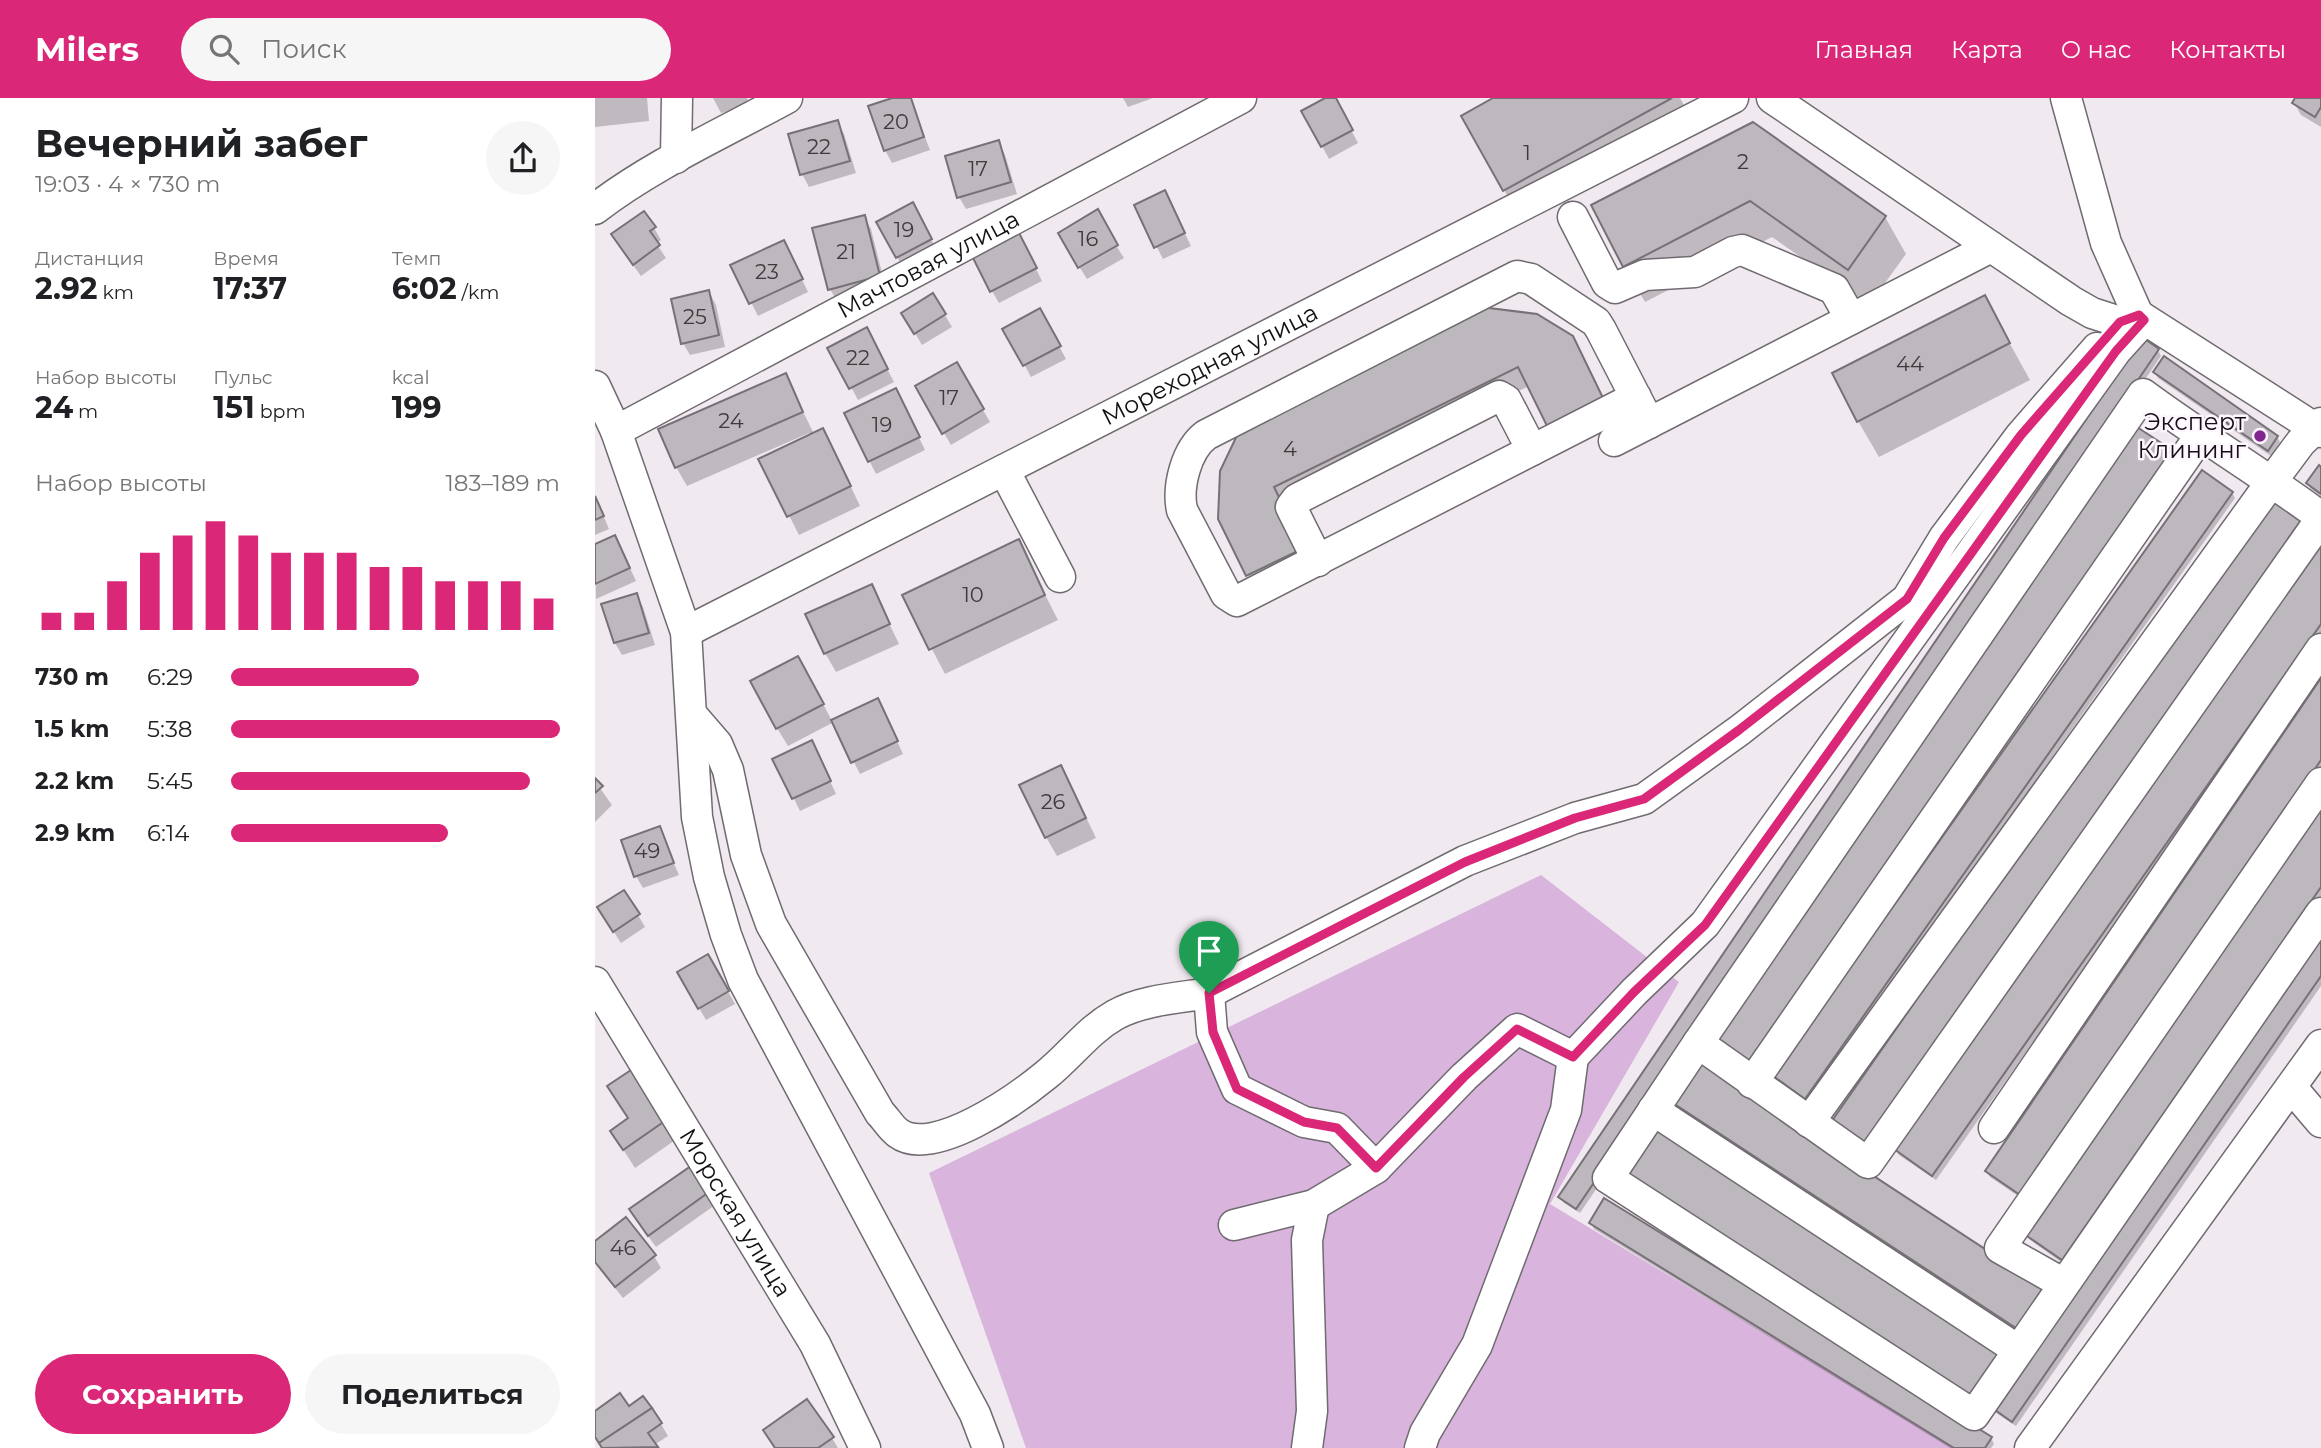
<!DOCTYPE html>
<html lang="ru">
<head>
<meta charset="utf-8">
<style>
	:root { --surface:#fff; --page:#f6f6f6; --text:#202124; --muted:#757577; --accent:#db2777 }
	body { margin:0; font-family:Montserrat,sans-serif; background:var(--page); color:var(--text); height:100vh; display:flex; flex-direction:column; font-size:26px; white-space:nowrap }
	* { box-sizing:border-box; margin:0 }
	p { font-size:23px; color:var(--muted) }
	.icon { flex:none; width:38px; height:38px; fill:none; stroke:currentColor; stroke-width:2; stroke-linecap:round; stroke-linejoin:round }
	.map { position:relative; flex:1; overflow:hidden }
	.sheet { display:flex; flex-direction:column; background:var(--surface); width:595px }
	.sheet>* { flex:none }
	.pin { position:absolute; display:grid; place-items:center; width:60px; height:60px; color:#fff; margin:-72px -30px; border-radius:50% 50% 50% 0; rotate:-45deg; box-shadow:0 0 7px #0007 }
	.pin .icon { rotate:45deg }
	.round { display:grid; place-items:center; flex:none; width:74px; height:74px; border-radius:37px; background:var(--page) }
	.headline { display:flex; align-items:center; justify-content:space-between; height:119px; padding:0 35px }
	h1 { font-size:38px; font-weight:700; line-height:52px }
	.figures { display:grid; grid-template-columns:repeat(3,1fr); gap:10px; height:119px; padding:7px 35px }
	.figures div { display:grid; align-content:center }
	.figures b { font-size:30px; font-weight:700 }
	.figures small { font-size:19px; font-weight:400 }
	.figures p { font-size:19px }
	.chart { height:196px; padding:14px 35px }
	.chart p { display:flex; justify-content:space-between }
	.chart svg { width:100%; height:126px; margin-top:7px; stroke:var(--accent); stroke-width:6 }
	.action { display:flex; gap:14px; margin-top:auto; padding:14px 35px }
	.action a { flex:1; height:80px; border-radius:42px; background:var(--accent); color:#fff; font-size:28px; font-weight:700; line-height:80px; text-align:center }
	.action a+a { background:var(--page); color:var(--text) }
	ul { padding:0 35px; list-style:none; font-size:23px }
	li { display:grid; grid-template-columns:112px 84px 1fr; align-items:center; height:52px }
	li i { height:18px; border-radius:9px; background:var(--accent) }
	header { display:flex; align-items:center; gap:42px; box-sizing:border-box; height:98px; padding:0 35px; background:var(--accent); color:#fff }
	header strong { font-size:33px }
	nav { display:flex; gap:38px; margin-inline-start:auto; font-size:24px }
	.search { width:490px; height:63px; background:var(--page); display:flex; align-items:center; gap:18px; box-sizing:border-box; padding:0 24px; border-radius:38px; color:var(--muted); font-size:26px }
	main { display:flex; flex:1; min-height:0 }
	.map>svg:first-child { display:block }
	.green { fill:#d9b4dd }
	.shadow { fill:#0003 }
	.building { fill:#bdb7be; stroke:#777177; stroke-width:2 }
	.lines { fill:none; stroke-linecap:round; stroke-linejoin:round }
	.minor-casing { stroke:#706b71; stroke-width:33 }
	.minor { stroke:#fff; stroke-width:30 }
	.route-casing { stroke:#fff; stroke-width:14 }
	.route { stroke:#db2777; stroke-width:9 }
	.poi-dot { fill:#832590; stroke:#fdf6fe; stroke-width:2.5 }
	.labels { text-anchor:middle; stroke-width:5; stroke-linejoin:round; paint-order:stroke }
	.number-label { font-size:21px; fill:#3e3a3e }
	.street-label { font-size:24px; fill:#141114; stroke:#fdf6fe }
	.poi-label { font-size:24px; fill:#141114; stroke:#fdf6fe; text-anchor:end }
</style>
</head>
<body>
<header>
<strong>Milers</strong>
<div class="search"><svg class="icon" aria-label="search" viewBox="0 0 24 24"><circle cx="10" cy="10" r="6"/><path d="M15 15l6 6"/></svg>Поиск</div>
<nav><a>Главная</a><a>Карта</a><a>О нас</a><a>Контакты</a></nav>
</header>
<main>
<section class="sheet">
<div class="headline"><div><h1>Вечерний забег</h1><p>19:03 · 4 × 730 m</p></div><a class="round"><svg class="icon" aria-label="share" viewBox="0 0 24 24"><path d="M12 15V3M7 8l5-5 5 5M5 13v7h14v-7"/></svg></a></div>
<div class="figures">
<div><p>Дистанция</p><b>2.92<small> km</small></b></div>
<div><p>Время</p><b>17:37</b></div>
<div><p>Темп</p><b>6:02<small> /km</small></b></div>
</div>
<div class="figures">
<div><p>Набор высоты</p><b>24<small> m</small></b></div>
<div><p>Пульс</p><b>151<small> bpm</small></b></div>
<div><p>kcal</p><b>199</b></div>
</div>
<div class="chart"><p><span>Набор высоты</span>183–189 m</p>
<svg viewBox="0 0 160 44" preserveAspectRatio="none"><path d="M5 44V38M15 44V38M25 44V27M35 44V17M45 44V11M55 44V6M65 44V11M75 44V17M85 44V17M95 44V17M105 44V22M115 44V22M125 44V27M135 44V27M145 44V27M155 44V33"/></svg>
</div>
<ul>
<li><b>730 m</b>6:29<i style="width:57%"></i></li>
<li><b>1.5 km</b>5:38<i style="width:100%"></i></li>
<li><b>2.2 km</b>5:45<i style="width:91%"></i></li>
<li><b>2.9 km</b>6:14<i style="width:66%"></i></li>
</ul>
<div class="action"><a>Сохранить</a><a>Поделиться</a></div>
</section>
<div class="map">
<svg width="1726" height="1350" viewBox="0 0 1726 1350">
	<rect width="100%" height="100%" fill="#f0e9f0"/>
	<path class="green" d="M946,777l138,107 -129,222 405,244h-929l-97,-275z"/>
	<g class="shadow">
		<path d="M0,0h52l2,23 -54,6z"/>
		<path d="M118,0h34l2,8 -28,7z"/>
		<path d="M303,0h12l20,52 -38,13 -7,-13z"/>
		<path d="M528,0h30l-25,9z"/>
		<path d="M733,0h6l24,45 -29,16 -26,-48z"/>
		<path d="M902,0h183l12,22 -173,95 -15,-25z"/>
		<path d="M1702,0h24v29l-20,-12 -7,-12z"/>
		<path d="M242,24l7,12 12,39 -47,14 -7,-13z"/>
		<path d="M1158,26l132,93 21,37 -37,51 -97,-68 -127,65 -21,-36z"/>
		<path d="M403,44l7,13 12,39 -51,15 -7,-12z"/>
		<path d="M576,107l20,41 -28,13 -27,-53z"/>
		<path d="M269,119l7,12 15,60 -49,12 -7,-12z"/>
		<path d="M324,119l19,35 -34,18 -25,-48z"/>
		<path d="M59,130l7,12 -5,3 10,15 -25,18 -21,-29z"/>
		<path d="M428,145l19,38 -43,22 -7,-12z"/>
		<path d="M522,149l7,11 -37,21 -7,-11z"/>
		<path d="M195,156l18,38 -50,24 -25,-50z"/>
		<path d="M114,194l7,13 9,42 -35,8 -7,-12z"/>
		<path d="M338,197l19,32 -30,18 -19,-32z"/>
		<path d="M1389,199l46,83 -151,77 -21,-36z"/>
		<path d="M886,210l102,49 31,62 -85,-33 -246,120 31,61 -55,27 -40,-76z"/>
		<path d="M445,213l26,48 -35,18 -26,-48z"/>
		<path d="M278,244l21,40 -36,18 -28,-52z"/>
		<path d="M1563,252l3,6 -581,857 -16,-10 -4,-6z"/>
		<path d="M361,266l34,58 -39,23 -34,-58z"/>
		<path d="M1560,274l122,65 3,5 -9,14 -113,-78z"/>
		<path d="M190,277l29,59 19,15 27,57 -61,29 -38,-75 50,-24 -2,-3 -122,53 -11,-19z"/>
		<path d="M307,304l23,48 -49,24 -30,-60z"/>
		<path d="M1726,371v27l-10,-7 -3,-6z"/>
		<path d="M1637,395l3,5 -427,605 -30,-21 -3,-6z"/>
		<path d="M0,398l14,33 -14,6z"/>
		<path d="M1708,419l3,6 -440,629 -32,-22z"/>
		<path d="M423,444l40,78 -113,54 -41,-78z"/>
		<path d="M0,448l26,3 15,32 -40,18z"/>
		<path d="M1726,448v87l-385,547 -37,-25 -3,-6z"/>
		<path d="M276,488l28,58 -63,28 -11,-19z"/>
		<path d="M41,497l7,12 12,38 -33,10 -7,-12 -11,-38z"/>
		<path d="M214,579l23,44 52,-8 19,41 -43,20 -26,-52 -46,24 -11,-18z"/>
		<path d="M1726,583v89l-294,432 -37,-25 -3,-5z"/>
		<path d="M223,657l18,39 -36,17 -25,-52z"/>
		<path d="M0,683l17,24 -17,17z"/>
		<path d="M476,688l25,52 -39,18 -11,-19z"/>
		<path d="M1726,711v88l-256,368 -36,-26 -3,-5z"/>
		<path d="M64,731l20,46 -36,13 -7,-12z"/>
		<path d="M43,817l7,12 -24,16 -15,-23z"/>
		<path d="M1726,837v51l-305,440 -20,-13 -3,-6z"/>
		<path d="M113,858l27,48 -29,16 -27,-47z"/>
		<path d="M41,970l45,68 -46,32 -23,-36 17,-12 -20,-33z"/>
		<path d="M1080,1005l373,189 -23,45 -347,-228z"/>
		<path d="M95,1070l25,37 -59,42 -18,-25z"/>
		<path d="M996,1125l400,215 3,6 -3,4h-41l-356,-219z"/>
		<path d="M0,1146l59,12 7,12 -38,30 -28,-35z"/>
		<path d="M34,1310l32,16 7,12 -14,9 2,3h-53l-8,-11v-24z"/>
		<path d="M237,1340l6,10h-62z"/>
	</g>
	<g class="building">
		<path d="M297,0h19l13,39 -40,14 -16,-45z"/>
		<path d="M730,0h11l17,32 -32,17 -20,-36z"/>
		<path d="M898,0h179l-169,93 -42,-75z"/>
		<path d="M1700,0h26v9l-6,10 -23,-14z"/>
		<path d="M243,22l12,41 -50,14 -12,-41z"/>
		<path d="M1158,24l133,94 -38,54 -98,-69 -127,66 -32,-62z"/>
		<path d="M404,42l12,42 -54,16 -12,-42z"/>
		<path d="M570,92l20,43 -31,15 -20,-43z"/>
		<path d="M318,104l19,37 -36,19 -20,-36z"/>
		<path d="M503,111l20,36 -40,23 -20,-35z"/>
		<path d="M49,113l12,16 -6,4 10,14 -27,20 -22,-31z"/>
		<path d="M270,117l15,61 -52,14 -16,-62z"/>
		<path d="M422,131l20,39 -47,24 -20,-40z"/>
		<path d="M189,142l19,39 -54,25 -19,-39z"/>
		<path d="M114,192l10,45 -38,9 -10,-45z"/>
		<path d="M338,195l13,21 -32,20 -13,-21z"/>
		<path d="M1390,197l25,48 -153,79 -25,-49z"/>
		<path d="M886,209l56,7 36,22 31,64 -56,28 -30,-61 -244,120 30,61 -58,28 -28,-57 2,-48 22,-46z"/>
		<path d="M445,210l21,38 -38,20 -21,-37z"/>
		<path d="M272,229l21,42 -39,20 -22,-41z"/>
		<path d="M1547,239l17,12 -583,860 -18,-12z"/>
		<path d="M1569,258l114,80 -10,15 -115,-79z"/>
		<path d="M362,264l27,47 -42,25 -27,-48z"/>
		<path d="M191,275l17,39 -128,56 -17,-39z"/>
		<path d="M301,290l24,49 -52,25 -24,-49z"/>
		<path d="M1542,329l38,25 -421,614 -37,-26z"/>
		<path d="M228,330l28,58 -64,31 -29,-58z"/>
		<path d="M1724,367l2,2v27l-15,-11z"/>
		<path d="M1607,372l31,22 -428,607 -32,-23z"/>
		<path d="M1675,395l34,23 -441,632 -34,-23z"/>
		<path d="M0,398l9,20 -9,4z"/>
		<path d="M20,437l15,33 -35,16v-40z"/>
		<path d="M424,441l26,56 -116,55 -27,-55z"/>
		<path d="M1726,445v81l-389,552 -38,-27z"/>
		<path d="M277,486l18,40 -66,30 -19,-40z"/>
		<path d="M42,495l12,40 -35,10 -13,-39z"/>
		<path d="M203,558l26,48 -48,25 -26,-48z"/>
		<path d="M1726,580v82l-298,437 -38,-26z"/>
		<path d="M283,600l20,43 -47,22 -20,-43z"/>
		<path d="M217,642l19,41 -39,18 -20,-40z"/>
		<path d="M466,667l25,53 -41,20 -26,-53z"/>
		<path d="M0,680l8,8 -8,7z"/>
		<path d="M1726,708v81l-259,373 -38,-26z"/>
		<path d="M65,728l14,37 -40,14 -13,-37z"/>
		<path d="M29,792l16,24 -27,18 -16,-25z"/>
		<path d="M1726,834v44l-309,446 -21,-15z"/>
		<path d="M113,856l21,37 -31,18 -21,-37z"/>
		<path d="M1105,964l349,229 -27,41 -349,-229z"/>
		<path d="M42,968l35,50 -49,34 -13,-19 18,-13 -21,-32z"/>
		<path d="M1060,1029l347,226 -30,46 -347,-226z"/>
		<path d="M96,1068l18,26 -61,44 -19,-27z"/>
		<path d="M1009,1100l388,239 -7,11h-31l-365,-225z"/>
		<path d="M31,1119l30,38 -41,32 -20,-25v-21z"/>
		<path d="M25,1295l9,13 14,-10 9,12 -53,35 -4,-6v-26z"/>
		<path d="M212,1301l27,38 -16,11h-43l-12,-18z"/>
		<path d="M57,1310l10,15 -14,10 10,14 -56,1 -3,-5z"/>
	</g>
	<g class="lines">
		<g class="minor-casing">
			<g id="minor">
				<path d="M1177,0l299,203 21,12 28,9 18,-7 183,117"/>
				<path d="M1471,0l40,145 32,72"/>
				<path d="M81,60l1,-60"/>
				<path d="M0,111c55,-43 130,-77 192,-111"/>
				<path d="M978,119l34,66 8,5 30,-13 50,-3 38,-20 9,-2 92,39 17,30"/>
				<path d="M0,288l21,45 70,201 11,185 12,60 17,58 17,45 232,434 13,34"/>
				<path d="M1041,299l-399,204 -11,-7 -44,-84c-5,-23 4,-60 24,-75l311,-159 14,3 65,43 5,8 48,93"/>
				<path id="s1" d="M21,333l625,-333"/>
				<path d="M1019,343l377,-194"/>
				<path d="M409,372l56,107"/>
				<path d="M1726,419c-58,-43 -120,-80 -178,-123l-445,649 -90,135 366,237 347,-502"/>
				<path d="M723,463l-27,-54 6,-8 202,-103 7,4 26,50"/>
				<path id="s2" d="M91,534l1047,-534"/>
				<path d="M97,617l25,29 11,26 18,85 25,69 109,189c6,6 11,15 18,20 35,26 120,-35 148,-58 24,-19 41,-44 69,-60 27,-15 64,-17 94,-22l3,39 25,57 67,33 33,6 39,40"/>
				<path id="s3" d="M0,884l220,362 50,104"/>
				<path d="M614,895l256,-132 110,-43 69,-19 96,-69 167,-131 37,-61 77,-103 76,-87"/>
				<path d="M1103,945l170,120 453,-644"/>
				<path d="M1157,985l448,-647"/>
				<path d="M1697,990l29,34"/>
				<path d="M1058,1012l365,240"/>
				<path d="M1214,1024l463,-641 29,-39 20,-19"/>
				<path d="M1399,1030l327,-479"/>
				<path d="M639,1127l80,-20 62,-37 88,-91 53,-48 56,28 61,-65 71,-68 411,-573 28,-31"/>
				<path d="M1469,1186l-64,-36 321,-465"/>
				<path d="M712,1350l5,-37 -5,-171 7,-35"/>
				<path d="M825,1350l5,-15 52,-88 89,-235 7,-53"/>
				<path d="M1435,1350l291,-403"/>
			</g>
		</g>
		<use href="#minor" class="minor"/>
	</g>
	<g class="lines">
		<g class="route-casing">
			<path id="route" d="M1544,217l5,5 -28,31 -411,574 -71,67 -61,65 -56,-28 -53,48 -88,91 -39,-40 -33,-6 -67,-33 -24,-57 -4,-39 256,-131 110,-44 69,-19 95,-69 168,-131 37,-61 77,-103 99,-113z"/>
		</g>
		<use href="#route" class="route"/>
	</g>
	<circle class="poi-dot" cx="1665" cy="338" r="7"/>
	<g class="labels">
		<g class="number-label">
			<text x="301" y="31">20</text>
			<text x="224" y="56">22</text>
			<text x="932" y="62">1</text>
			<text x="1148" y="71">2</text>
			<text x="383" y="78">17</text>
			<text x="309" y="139">19</text>
			<text x="493" y="148">16</text>
			<text x="251" y="161">21</text>
			<text x="172" y="181">23</text>
			<text x="100" y="226">25</text>
			<text x="263" y="267">22</text>
			<text x="1315" y="273">44</text>
			<text x="354" y="307">17</text>
			<text x="136" y="330">24</text>
			<text x="287" y="334">19</text>
			<text x="695" y="358">4</text>
			<text x="378" y="504">10</text>
			<text x="458" y="711">26</text>
			<text x="52" y="760">49</text>
			<text x="28" y="1157">46</text>
		</g>
		<g class="street-label">
			<text dy="8" stroke="none"><textPath href="#s1" startOffset="354">Мачтовая улица</textPath></text>
			<text dy="8" stroke="none"><textPath href="#s2" startOffset="588">Мореходная улица</textPath></text>
			<text dy="8" stroke="none"><textPath href="#s3" startOffset="270">Морская улица</textPath></text>
		</g>
		<g class="poi-label">
			<text x="1651" y="332">Эксперт<tspan x="1651" dy="28">Клининг</tspan></text>
		</g>
	</g>
</svg>
<div class="pin" style="left:614px;top:895px;background:#1e9e55"><svg class="icon" aria-label="arrive" viewBox="0 0 24 24"><path d="M6 21V4h12l-3 4 3 4H6"/></svg></div>
</div>
</main>
</body>
</html>
